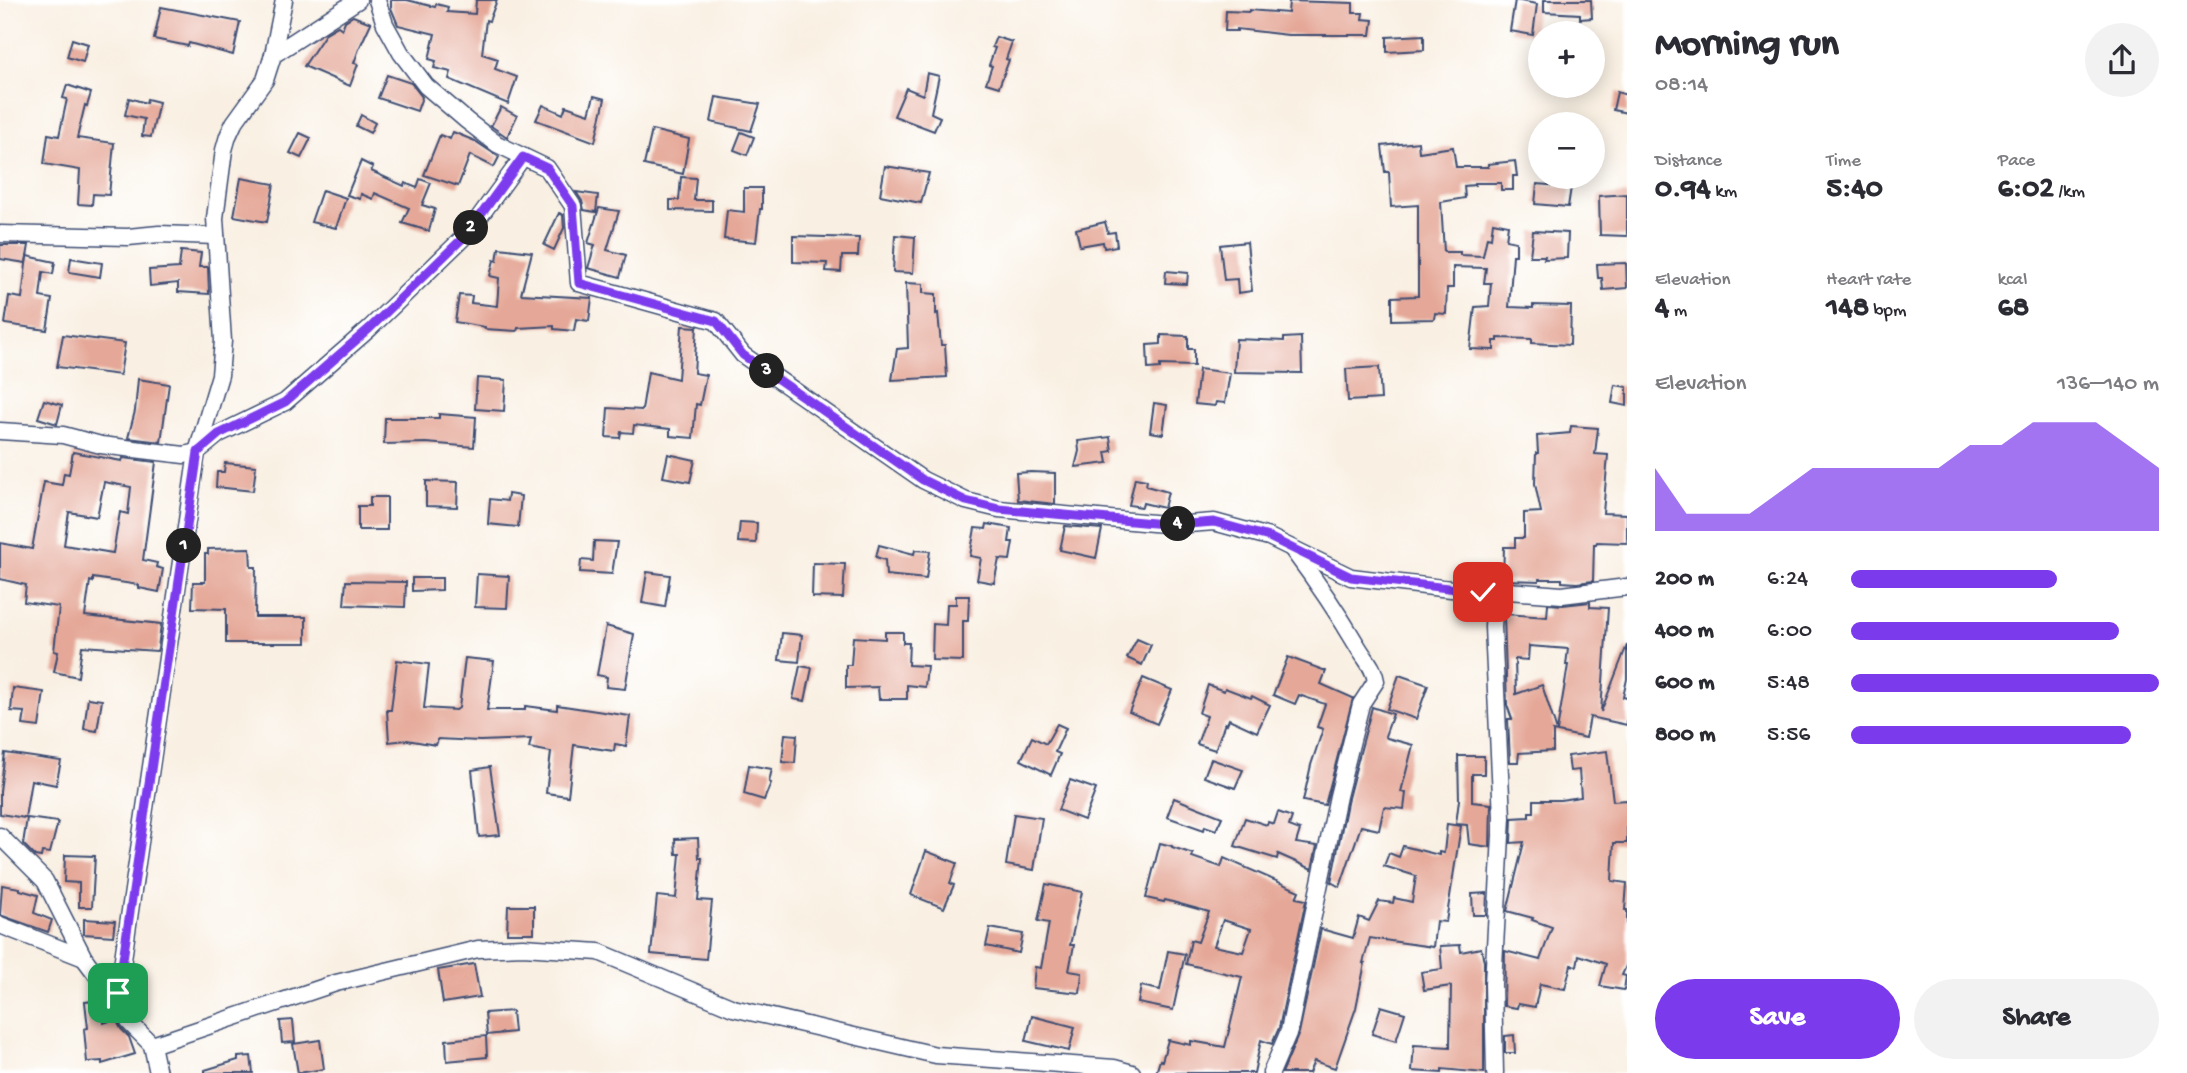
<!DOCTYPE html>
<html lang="en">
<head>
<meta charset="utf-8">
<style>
	:root { --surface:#fff; --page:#f2f2f3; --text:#2b2b33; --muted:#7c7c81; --accent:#7c3aed }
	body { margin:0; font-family:"Gochi Hand",sans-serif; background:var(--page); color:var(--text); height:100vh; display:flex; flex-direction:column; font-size:26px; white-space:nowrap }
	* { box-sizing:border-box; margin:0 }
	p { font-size:23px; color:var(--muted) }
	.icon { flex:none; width:38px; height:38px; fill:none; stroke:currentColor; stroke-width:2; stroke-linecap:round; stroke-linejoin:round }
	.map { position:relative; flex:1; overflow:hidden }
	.details { display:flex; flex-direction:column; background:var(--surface); width:560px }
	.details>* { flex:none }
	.tools { position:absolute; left:1528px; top:21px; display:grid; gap:14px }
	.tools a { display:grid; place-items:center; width:77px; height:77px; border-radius:50%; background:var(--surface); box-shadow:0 4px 18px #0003; font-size:35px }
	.pin { position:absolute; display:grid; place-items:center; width:60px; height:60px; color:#fff; margin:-30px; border-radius:14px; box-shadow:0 4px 10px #0006 }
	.km { position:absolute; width:35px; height:35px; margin:-18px; border-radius:50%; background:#222; color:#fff; font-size:19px; line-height:35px; text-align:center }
	.round { display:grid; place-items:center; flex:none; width:74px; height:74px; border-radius:37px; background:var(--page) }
	.head { display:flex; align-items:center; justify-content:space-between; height:119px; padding:0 28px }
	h1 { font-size:38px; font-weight:700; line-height:52px }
	.stats { display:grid; grid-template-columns:repeat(3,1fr); gap:10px; height:119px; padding:7px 28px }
	.stats div { display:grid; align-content:center }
	.stats b { font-size:30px; font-weight:700 }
	.stats small { font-size:19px; font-weight:400 }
	.stats p { font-size:19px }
	.chart { height:196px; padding:14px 28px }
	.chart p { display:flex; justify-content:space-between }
	.chart svg { width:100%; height:126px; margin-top:7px; fill:var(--accent); opacity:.7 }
	.button { display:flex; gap:14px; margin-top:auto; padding:14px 28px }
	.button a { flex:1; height:80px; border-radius:42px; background:var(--accent); color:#fff; font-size:28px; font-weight:700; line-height:80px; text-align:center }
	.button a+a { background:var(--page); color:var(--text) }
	ul { padding:0 28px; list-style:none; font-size:23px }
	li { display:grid; grid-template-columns:112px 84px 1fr; align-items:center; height:52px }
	li i { height:18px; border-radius:9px; background:var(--accent) }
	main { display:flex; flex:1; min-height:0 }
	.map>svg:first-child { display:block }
	.building { fill:#e5a898; fill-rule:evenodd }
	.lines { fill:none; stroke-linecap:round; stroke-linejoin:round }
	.street-casing { stroke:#3c4c72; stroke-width:19 }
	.street { stroke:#fff; stroke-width:16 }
	.route-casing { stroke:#fff; stroke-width:14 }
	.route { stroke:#7c3aed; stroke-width:9 }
</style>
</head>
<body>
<main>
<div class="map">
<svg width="1627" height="1073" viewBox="0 0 1627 1073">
	<rect width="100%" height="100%" fill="#fff"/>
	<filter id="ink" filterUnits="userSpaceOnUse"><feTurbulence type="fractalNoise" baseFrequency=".0143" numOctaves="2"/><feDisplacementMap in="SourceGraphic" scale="14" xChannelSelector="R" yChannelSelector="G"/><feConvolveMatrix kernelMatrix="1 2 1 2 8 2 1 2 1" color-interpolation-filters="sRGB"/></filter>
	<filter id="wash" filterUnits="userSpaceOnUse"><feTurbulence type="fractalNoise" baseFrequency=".00686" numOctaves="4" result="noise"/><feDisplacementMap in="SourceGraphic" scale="28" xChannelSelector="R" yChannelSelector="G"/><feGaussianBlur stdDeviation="1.57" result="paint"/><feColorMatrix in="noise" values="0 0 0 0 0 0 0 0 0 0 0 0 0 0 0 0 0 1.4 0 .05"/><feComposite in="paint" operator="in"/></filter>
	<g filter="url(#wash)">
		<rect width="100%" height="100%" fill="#f9f0e3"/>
		<g id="blocks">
			<g class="building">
				<path d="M391,0h16l28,7 1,-3 12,3 -1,5 28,2 1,-14h21l-8,21 -3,-1 -4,34 16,5 -3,10 22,8 -9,27 -59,-25 2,-7 -17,-4 2,-7 -7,-2 6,-25 -37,-9 -7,-17z"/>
				<path d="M1515,0l22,4 -4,31 -23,-4z"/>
				<path d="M1544,0h47l1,18 -12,1v-5l-36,-2z"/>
				<path d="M1289,1l64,2v10h10l-1,6 11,1 -2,15h-83l-51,-6v2h-12l1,-20 23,1v-2l39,3z"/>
				<path d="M161,7l79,15 -7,33 -44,-12 -1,3 -34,-7z"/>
				<path d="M353,16l18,7 -12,26 -5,14 4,1 -8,22 -46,-20 22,-33 12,-7 4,3 3,-8z"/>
				<path d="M1424,35v15l-37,2v-15z"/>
				<path d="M996,37l16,5 -6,17 3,1 -10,27 -13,-4 6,-17 -3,-1 6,-17 -3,-1z"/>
				<path d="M72,39l16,5 -5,18 -16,-5z"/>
				<path d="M927,73l12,3 -8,37 9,4 -6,14 -40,-15 12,-28 17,7z"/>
				<path d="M387,75l24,8 11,14 -5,14 -39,-13z"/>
				<path d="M67,85l24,8 -4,13 -2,-1 -8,33 37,5 -5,52 -16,-1 -1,11 -14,-1 2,-34 -36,-6 4,-30 11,2 8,-37 -4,-1z"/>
				<path d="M1617,92l10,3v18l-14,-3z"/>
				<path d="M594,96l11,3 -10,43 -59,-22 7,-15 20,9 3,-8 23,8z"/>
				<path d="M716,97l44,7 -9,27 -40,-9z"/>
				<path d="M129,98l17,5 1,-4 12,3 -8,35 -9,-1 2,-17 -19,-4z"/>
				<path d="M501,107l16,9 -10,21 -16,-11z"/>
				<path d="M361,115l14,8 -5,10 -14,-7z"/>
				<path d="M652,130l37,9 -6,35 -39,-9z"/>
				<path d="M453,132l22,9 24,16 -5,10 -24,-12 -12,31 -34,-11 16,-40 10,4z"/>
				<path d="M741,132l13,5 -7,18 -13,-5z"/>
				<path d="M300,133l11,5 -10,20 -11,-5z"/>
				<path d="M1418,142l1,10 34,-5 3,20h32v-3l27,-3 2,15h-4v14h-12v-7h-26v2l-11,1 1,12 -24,4 3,50h16v3l23,1 4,-19 4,1 2,-16 15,3 -2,15 10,2v13h-3l-4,52 24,1v-3l38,1 -1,39 -38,-2v-4l-34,-1v3h-4v9l-24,-1 5,-42 14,-1 2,-23h-7l2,-15 -33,-1v21h-6l-1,26 -11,-1 -1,6 -42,1v-23l26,-1v-91l-27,2 -2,-35h-4l-3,-26z"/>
				<path d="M361,161l12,6 -2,4 33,15 1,-3 12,5 3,-9 11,4 -9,22 13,4 -6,22 -27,-8 7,-15 -34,-15 -2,6 -12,-5 -1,5 -13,-4z"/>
				<path d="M885,166l44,7 -8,30 -41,-8z"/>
				<path d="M681,177l15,1 -2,22h18v11l-42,-1v-10h9z"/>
				<path d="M241,178l33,6 -7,38 -33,-6z"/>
				<path d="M1537,184l34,3 -3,20 -33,-3z"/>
				<path d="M744,188h18v21h-2l-4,33 -32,-3 3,-29 17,2z"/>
				<path d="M322,190l24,8 -10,30 -25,-6z"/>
				<path d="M576,192l22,3 -2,17 -12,-2 -2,-9z"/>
				<path d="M1627,194v42l-27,-1 -1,-39z"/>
				<path d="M599,208l20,3 -12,39 19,5 -6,22 -32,-9 7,-23 -7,-2z"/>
				<path d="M559,213l4,2 1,13 -10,22 -10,-5z"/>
				<path d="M1105,222l3,11 7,-1 2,14 -13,2 -1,-6 -23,4 -4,-17z"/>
				<path d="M1533,231l35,2 -1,25 -23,1 1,-3h-15z"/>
				<path d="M895,235l20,2 -2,36 -20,-1z"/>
				<path d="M793,236l66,2 -1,18h-16l-1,16 -15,-1 1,-8 -34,-1z"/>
				<path d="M1247,242l5,49 -14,2 -1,-14 -13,1 -4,-35z"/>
				<path d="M0,245h29l-3,18 -26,-4z"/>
				<path d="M499,248l33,4 -11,42 71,4 -3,23 -13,-2 -2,12 -20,-2v-3l-36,2 -1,3 -32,-2v-2l-30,-5 4,-27 13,1 -1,7 26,3 2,-28 -9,-2 4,-16 3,1z"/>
				<path d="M181,251l20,2 -2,14h9l1,27 -31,-2v-9l-28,3 -1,-16 30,-2z"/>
				<path d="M27,256l28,6 -2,12 -10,-2 -3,25 12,2 -5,31 -42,-6 4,-28 13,2z"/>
				<path d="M71,258l31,5 -2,14 -31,-5z"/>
				<path d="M1626,263l1,25 -24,2 -1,-12h-4l-1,-14z"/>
				<path d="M1166,271l22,2 -1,11 -22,-1z"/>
				<path d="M906,283l17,1v9l13,1v20l2,-1 3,32h4l2,32 -55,3 5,-31 11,-1z"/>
				<path d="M682,326l15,1 -3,46 12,2 -6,30 -4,-1 -3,34 -23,-2v-7l-36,-4 -1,8 -12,-1 -1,6 -14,-1 2,-29 34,2 6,-38 30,7z"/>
				<path d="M63,335l62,8 -5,32 -63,-8z"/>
				<path d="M1161,335l27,1v13h6v17l-34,-1v3l-12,1 -1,-24 14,-1z"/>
				<path d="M1301,337l1,36 -68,-1 2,-33 48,2v-3z"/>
				<path d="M1379,367l2,32 -33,2 -2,-32z"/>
				<path d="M1199,369l31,4 -5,30 -9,-1 -1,4 -20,-2z"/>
				<path d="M477,378l29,2 -2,31 -29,-2z"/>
				<path d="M138,379l31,5 -8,58 -33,-4 7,-27z"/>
				<path d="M1615,385l12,2v19l-15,-3z"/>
				<path d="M44,400l18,5 -5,19 -19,-6z"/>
				<path d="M1154,403l13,2 -4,29 -13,-2z"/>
				<path d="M439,414l37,3 -2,30 -48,-4 -42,1 1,-26h54z"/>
				<path d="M1571,426l27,2 -3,26 13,1 -5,58 24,1v29l-30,-1 -1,2h-2l-1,37 -16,2 -15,-1v-3h-23v2l-36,-1 1,-33h11v-9h9v-25l17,-1 -6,-28 1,-31h2l-1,-17 33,-3z"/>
				<path d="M1110,437l2,14 -6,1 2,11 -33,4 4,-16 -1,-10z"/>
				<path d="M73,452l49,9 1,-3 33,4 -13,98 14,3 -1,4 7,2 -4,23 -20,-4v-3l-46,-7v4l-3,-1 -5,35 76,8 -3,24 -1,3 -75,-5 -4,31 -24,-5 4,-20 -4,-1 5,-44 -35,-5 2,-17 -26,-6v-36l32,6 12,-67 18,3 2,-12 5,1zM104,482l27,5 -3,27 -8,-2 -7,41 -49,-8 5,-33 28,5z"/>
				<path d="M668,454l27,6 -5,22 -27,-5z"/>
				<path d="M225,463l31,3 -3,25 -37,-4 1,-15h7z"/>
				<path d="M1031,472l24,1v31l-37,-4 -2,-27z"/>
				<path d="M1135,478l12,2 -1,6 22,6 -4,16 -21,-5 -1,4 -13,-2z"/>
				<path d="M426,481l32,1 -1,25 -31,-1z"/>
				<path d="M508,494l13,2 -3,31 -30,-3 2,-25 17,2z"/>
				<path d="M370,497h17v33h-29v-24h12z"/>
				<path d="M740,522l17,1 -1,20 -18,-1z"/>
				<path d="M987,524l24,4 -2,14h4l-3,18 -11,-1 -5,24 -17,-3 4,-22 -11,-2 5,-28 11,1z"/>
				<path d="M1065,526l37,3 -6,29 -36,-8z"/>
				<path d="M594,541l23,1 -5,32 -32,-2 1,-12 12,1z"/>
				<path d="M879,545l35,9 1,-4 15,1 -4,28 -40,-4 -1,-15 -9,-3z"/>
				<path d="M250,548l1,19h5l-1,50h51v26h-80v-34l-34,-1 1,-26h12v-28h3v-5z"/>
				<path d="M813,563l32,1 -2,34 -31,-1z"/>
				<path d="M647,572l23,3 -5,32 -23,-4z"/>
				<path d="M477,574l32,2 -2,32 -32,-1z"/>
				<path d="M412,578h30v12l-30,1z"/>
				<path d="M346,581l60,1 -1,25 -61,-2z"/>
				<path d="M956,596h13l-1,25h-5v40l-31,-1 1,-36 13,1 1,-21h9z"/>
				<path d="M1590,602v5l18,1 -7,104 26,-67v34l-4,18 4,1v27l-37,-8 -4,21 -33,-7v20l-34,2 -1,9h-8l-2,-43h4l-5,-14 -3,-91 43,3 1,-13 15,1zM1529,646l39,3 -2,16h2l-11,66 -15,-46 -26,9 -1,-35 13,1z"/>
				<path d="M606,626l28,8 -9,55 -19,-2 1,-10 -10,-2z"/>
				<path d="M885,632h18v11h6l-1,22 19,1 -2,21 -18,-2v14h-28l-1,-12 -32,1v-23h5l2,-28 32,2z"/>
				<path d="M782,633l20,2 -3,27 -20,-2z"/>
				<path d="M1137,639l14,6 -9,20 -15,-7z"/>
				<path d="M1288,657l38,14 -5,13 32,14 -28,107 -22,-4 8,-36 12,-36 -6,-2 8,-23 -26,-9 -4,9 -22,-9z"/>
				<path d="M465,658l29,3 -7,49h38v-4l32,4v-5l73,11 -4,30 -11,-2 -1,7 -40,-6 -6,51 -22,-3 5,-41 -22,-4 2,-9 -51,2 -42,-2 -2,6 -29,-5 -18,2 -2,-32h4l6,-50 32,4 -5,44 32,2 3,-2z"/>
				<path d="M800,666l12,2 -7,33 -12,-2z"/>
				<path d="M1399,675l29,10 -12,34 -29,-10z"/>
				<path d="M1143,678l29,12 -15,34 -28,-12z"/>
				<path d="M1208,685l16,6 1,-3 26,10 1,-2 18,9 -13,27 -28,-13 -2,5 -2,-1 -10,27 -18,-6 10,-28 -8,-3z"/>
				<path d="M13,688l31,4 -5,35 -16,-2 2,-13 -14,-1z"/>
				<path d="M88,698l14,2 -5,31 -13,-2z"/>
				<path d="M1372,707l21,7 -8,22 2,2 26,7 -12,47 5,1 -2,16 -20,-2 -5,23 -18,-4 -21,61 -9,-5 17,-84z"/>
				<path d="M1057,724l9,4 -11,24 5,2 -9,21 -30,-15 11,-23 14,7z"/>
				<path d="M785,734l12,1 -2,28 -13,-1z"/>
				<path d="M1607,751l6,50 14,-1v43h-13l-2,38 15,2 -2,27h2v54l-5,11 4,1 -2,14 -24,-4 6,-22 -27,-9 -2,11 -6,-1 -6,24 -25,-5 -5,23 -17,-3 -1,4 -13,-2 1,-55 35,9 12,-33 -20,-7 1,-2 -26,-7 17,-69 -13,1 1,-25 17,-1v-5h5v-12h26l21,-3 -2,-27 -9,1 -2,-15z"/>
				<path d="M5,753l56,8 -5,24 -25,-5 -6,38 -25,-4v-23z"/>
				<path d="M1458,756h26v18h-12v28l19,2 -1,43 -21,-3 -2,-19 -11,-1 3,-24z"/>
				<path d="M1211,759l32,11 -8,18 -31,-11z"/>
				<path d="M749,765l23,4 -3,13 2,1 -7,17 -20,-6z"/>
				<path d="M490,767l10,68 -21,2 -7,-67z"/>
				<path d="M1070,780l26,9 -12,31 -26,-10z"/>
				<path d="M1174,798l48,19 -6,13 -11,-4 -1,4 -37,-13z"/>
				<path d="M1278,812l14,5 -3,9 11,4 -4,13 21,3 -5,23 -34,-15 -1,5 -42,-13 10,-28 22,7 1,-3 6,2z"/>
				<path d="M1014,814l28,4 -8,52 -28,-5z"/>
				<path d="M27,818l31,4 -8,31 -8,-1 -1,5 -6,-1 -12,-12z"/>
				<path d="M1447,824l14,2 -15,96 -10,-1 -3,26 -63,-9 -7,25h2l-9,45 -21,60 -21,-7 -5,12h-27l17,-40 22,-104 32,9 6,-21 10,4 10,-20 14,2 1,-5 18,4 4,-26 -32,-10 5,-13 10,4 4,-11 36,9v-3l5,1z"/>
				<path d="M698,838l1,20h3l-4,42 14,1 -6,58 -55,-5 6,-58 19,2 4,-44h-4l-1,-15z"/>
				<path d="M1160,843l12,3v1l21,7 -1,3 29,10 3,-9 75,33 -3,7 10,2 -27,128 -7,16 -11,-4 -7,33h-98l4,-13 2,1 6,-21 23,5v-4l34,6 17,-70 -56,-13 5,-24 7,2 11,-30 -44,-12 -1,2 -18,-4zM1223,920l28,9 -8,23 -29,-6z"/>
				<path d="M926,851l31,12 -7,20 4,2 -10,23 -33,-13z"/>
				<path d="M65,855l30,1 -3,51h-13v-24l-15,-1z"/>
				<path d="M1046,884l36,8 -12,53h4l-5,26 13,2 -2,20 -47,-5 2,-21 6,1 8,-45 -11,-2z"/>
				<path d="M2,885l18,3v2l18,5 -4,18 18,7 -4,12 -48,-17z"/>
				<path d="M1487,893l-1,22h-13l-1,-21z"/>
				<path d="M508,906h26v27h-27z"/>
				<path d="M84,919l31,2 -2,15 -29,-2z"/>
				<path d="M990,928l33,6 -4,19 -33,-7z"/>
				<path d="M1460,945l1,7 20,-4 3,13v112l-42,-4v4l-30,-2 2,-26 36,2 1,-61 -27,4 -3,-18 21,-3 -2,-23z"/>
				<path d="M1168,951l17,3 -12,56 -35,-7 3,-17 19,4z"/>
				<path d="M474,964l6,33 -37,6 -5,-33z"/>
				<path d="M102,1000l2,23 12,-4 5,10 8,8 6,17 -33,10v-3l-15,1 -3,-33 4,-1 -3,-26z"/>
				<path d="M1381,1006l24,7 -9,28 -24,-7z"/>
				<path d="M512,1011l2,21 -27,3 -2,-22z"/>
				<path d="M1032,1016l43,11 -6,24 -43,-10z"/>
				<path d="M293,1020l2,22 -13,1 -2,-22z"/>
				<path d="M1514,1035l1,18h-10v-17z"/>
				<path d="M486,1036l1,21 -40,4 -1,-21z"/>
				<path d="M320,1040l4,29 -26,4 -5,-29z"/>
				<path d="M251,1056l2,17h-48v-3l33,-10v-3z"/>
			</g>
		</g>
	</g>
	<g filter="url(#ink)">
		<use href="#blocks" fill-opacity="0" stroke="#3c4c72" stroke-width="2"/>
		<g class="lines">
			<g class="street-casing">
				<g id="street">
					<path d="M377,0l8,24 16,29 25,33 41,35 30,23 50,24 26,38 6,77 137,38 27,34 180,125 43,21 33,8 176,16 39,-3 55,15 82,40 90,11 42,4 12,-2 -2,37 9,190 -9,167 2,89"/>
					<path d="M273,55l11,-55"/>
					<path d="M0,234l128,3 31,-3 57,2"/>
					<path d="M0,431l63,4 38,10 83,10 13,-3 22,-18 66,-32 85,-74 97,-94 56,-77"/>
					<path d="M1495,590l67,5 65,-8"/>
					<path d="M0,836l45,45 39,77 36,48"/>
					<path d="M0,925l84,33"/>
					<path d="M152,1045l184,-62 142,-34 45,-2 76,5 134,56 203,47 178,13 18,5"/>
					<path d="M158,1073l-6,-28 -23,-23 -10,-23 -1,-6 79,-541 23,-77 3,-34 -8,-123 9,-68 4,-14 6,-13 31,-43 8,-25 85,-55"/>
					<path d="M1271,1073l18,-42 49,-235 23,-92 15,-23c-2,-14 -11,-22 -18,-34 -20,-34 -41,-65 -65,-97"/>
				</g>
			</g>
			<use href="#street" class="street"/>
		</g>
	</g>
	<g class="lines" filter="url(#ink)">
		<g class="route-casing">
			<path id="route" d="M118,993l80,-541 21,-18 66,-32 85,-74 97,-94 56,-77 24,11 26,38 6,77 137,38 27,34 180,125 43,21 33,8 176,16 39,-3 55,15 82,40 132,15"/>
		</g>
		<use href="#route" class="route"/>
	</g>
</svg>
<div class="tools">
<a>+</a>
<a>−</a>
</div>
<div class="pin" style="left:118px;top:993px;background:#1e9e55"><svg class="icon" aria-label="arrive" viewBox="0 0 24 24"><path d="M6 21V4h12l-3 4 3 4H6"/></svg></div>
<div class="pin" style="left:1483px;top:592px;background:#d93025"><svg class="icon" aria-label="check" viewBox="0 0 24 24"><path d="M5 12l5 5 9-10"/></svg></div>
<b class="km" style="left:184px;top:546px">1</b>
<b class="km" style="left:471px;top:228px">2</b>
<b class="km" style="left:767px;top:371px">3</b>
<b class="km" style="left:1178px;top:524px">4</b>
</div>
<section class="details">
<div class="head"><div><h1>Morning run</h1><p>08:14</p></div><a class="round"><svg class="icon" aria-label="share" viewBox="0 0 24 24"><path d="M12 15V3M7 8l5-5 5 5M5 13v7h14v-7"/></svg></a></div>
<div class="stats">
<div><p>Distance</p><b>0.94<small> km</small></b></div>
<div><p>Time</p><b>5:40</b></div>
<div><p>Pace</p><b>6:02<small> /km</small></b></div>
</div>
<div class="stats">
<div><p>Elevation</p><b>4<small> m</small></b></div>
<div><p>Heart rate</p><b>148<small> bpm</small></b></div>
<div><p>kcal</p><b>68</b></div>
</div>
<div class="chart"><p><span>Elevation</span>136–140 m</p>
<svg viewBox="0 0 160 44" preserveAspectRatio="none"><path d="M0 44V22L10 38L20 38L30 38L40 30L50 22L60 22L70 22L80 22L90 22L100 14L110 14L120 6L130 6L140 6L150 14L160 22V44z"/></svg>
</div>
<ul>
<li><b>200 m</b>6:24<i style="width:67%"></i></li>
<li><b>400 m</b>6:00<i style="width:87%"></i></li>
<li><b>600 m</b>5:48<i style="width:100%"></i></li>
<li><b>800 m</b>5:56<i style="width:91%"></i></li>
</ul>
<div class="button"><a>Save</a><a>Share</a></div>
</section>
</main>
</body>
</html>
